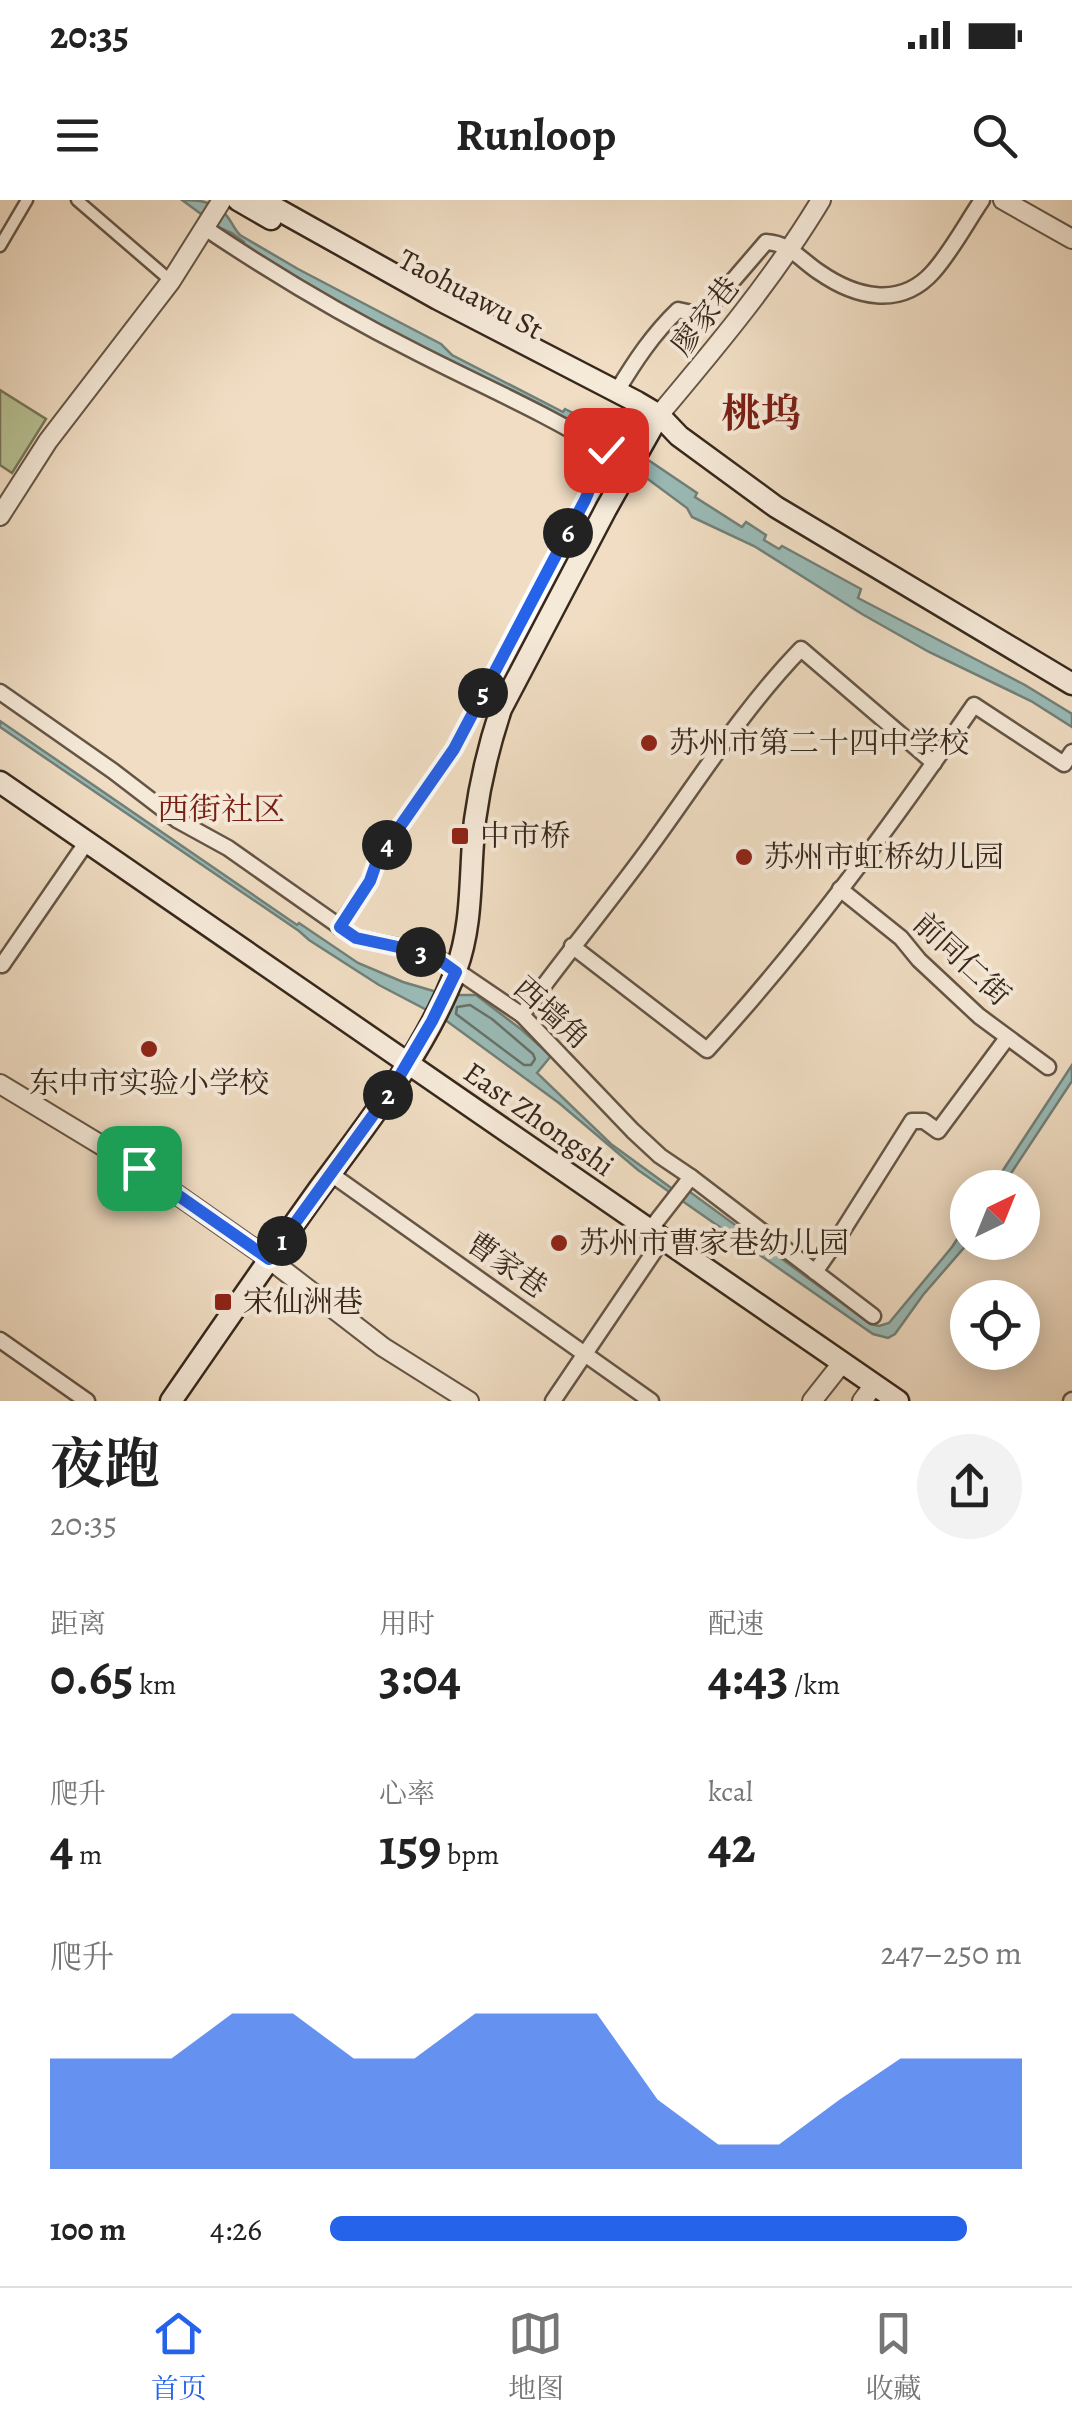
<!DOCTYPE html>
<html lang="zh">
<head>
<meta charset="utf-8">
<style>
	:root { --surface:#fff; --page:#f2f2f2; --text:#222; --muted:#767676; --line:#e0e0e0; --accent:#2563eb }
	body { margin:0; font-family:Alegreya,"Noto Serif SC",serif; background:var(--page); color:var(--text); height:100vh; display:flex; flex-direction:column; font-size:38px; white-space:nowrap }
	* { box-sizing:border-box; margin:0 }
	p { font-size:32px; color:var(--muted) }
	.icon { flex:none; width:55px; height:55px; fill:none; stroke:currentColor; stroke-width:2; stroke-linecap:round; stroke-linejoin:round }
	.map { position:relative; height:1201px; overflow:hidden }
	.drawer { display:flex; flex-direction:column; background:var(--surface); flex:1 }
	.drawer>* { flex:none }
	.needle { width:65px; rotate:43deg }
	.fabs { position:absolute; left:950px; top:970px; display:grid; gap:20px }
	.fabs a { display:grid; place-items:center; width:90px; height:90px; border-radius:50%; background:var(--surface); box-shadow:0 5px 25px #0003; font-size:50px }
	.pin { position:absolute; display:grid; place-items:center; width:85px; height:85px; color:#fff; margin:-42px; border-radius:20px; box-shadow:0 5px 15px #0006 }
	.km { position:absolute; width:50px; height:50px; margin:-25px; border-radius:50%; background:#222; color:#fff; font-size:28px; line-height:50px; text-align:center }
	.round { display:grid; place-items:center; flex:none; width:105px; height:105px; border-radius:52px; background:var(--page) }
	.head { display:flex; align-items:center; justify-content:space-between; height:170px; padding:0 50px }
	h1 { font-size:55px; font-weight:700; line-height:75px }
	.metrics { display:grid; grid-template-columns:repeat(3,1fr); gap:15px; height:170px; padding:10px 50px }
	.metrics div { display:grid; align-content:center }
	.metrics b { font-size:50px; font-weight:700 }
	.metrics small { font-size:28px; font-weight:400 }
	.metrics p { font-size:28px }
	.chart { height:280px; padding:20px 50px }
	.chart p { display:flex; justify-content:space-between }
	.chart svg { width:100%; height:180px; margin-top:10px; fill:var(--accent); opacity:.7 }
	ul { padding:0 50px; list-style:none; font-size:32px }
	li { display:grid; grid-template-columns:160px 120px 1fr; align-items:center; height:75px }
	li i { height:25px; border-radius:12px; background:var(--accent) }
	.status { display:flex; justify-content:space-between; align-items:center; height:70px; padding:0 50px; background:var(--surface); direction:ltr }
	.status svg { height:28px; fill:currentColor }
	header { display:flex; justify-content:space-between; align-items:center; height:130px; padding:0 50px; background:var(--surface); font-size:45px; font-weight:700 }
	.dock { display:flex; justify-content:space-around; align-items:center; height:140px; border-top:2px solid var(--line); background:var(--surface); font-size:28px; color:var(--muted) }
	.dock a { display:grid; justify-items:center; gap:5px }
	.dock .selected { color:var(--accent) }
	.map>svg:first-child { display:block }
	.green { fill:#b7c295; stroke:#777558; stroke-width:2.5 }
	.water { fill:#9abbb7; stroke:#728079; stroke-width:2.5 }
	.lines { fill:none; stroke-linecap:round; stroke-linejoin:round }
	.shore { stroke:#68726a; stroke-width:2.5 }
	.pedestrian-casing { stroke:#655546; stroke-width:15 }
	.minor-casing { stroke:#655546; stroke-width:19 }
	.tertiary-casing { stroke:#655546; stroke-width:22 }
	.secondary-casing { stroke:#37281c; stroke-width:25 }
	.pedestrian { stroke:#f5e9d8; stroke-width:10 }
	.minor { stroke:#f5e9d8; stroke-width:14 }
	.tertiary { stroke:#f5e9d8; stroke-width:18 }
	.secondary { stroke:#f5e9d8; stroke-width:20 }
	.route-casing { stroke:#fff; stroke-width:20 }
	.route { stroke:#2563eb; stroke-width:12 }
	.poi-dot { fill:#8f2418; stroke:#f5e9d8; stroke-width:4 }
	.labels { text-anchor:middle; stroke-width:8; stroke-linejoin:round; paint-order:stroke }
	.street-label { font-size:30px; fill:#37281c; stroke:#f5e9d8 }
	.poi-label { font-size:30px; fill:#37281c; stroke:#f5e9d8; text-anchor:start }
	.neighbourhood-label { font-size:32px; fill:#7a1f14; stroke:#f5e9d8 }
	.district-label { font-size:40px; font-weight:bold; fill:#7a1f14; stroke:#f5e9d8 }
</style>
</head>
<body>
<div class="status"><b>20:35</b><svg viewBox="0 0 49 12"><path d="M0 12V9h3v3zM5 12V6h3v6zM10 12V3h3v9zM15 12V0h3v12zM26 1h20v11H26zM47 4h2v5h-2z"/></svg></div>
<header><svg class="icon" aria-label="menu" viewBox="0 0 24 24"><path d="M4 6h16M4 12h16M4 18h16"/></svg>Runloop<svg class="icon" aria-label="search" viewBox="0 0 24 24"><circle cx="10" cy="10" r="6"/><path d="M15 15l6 6"/></svg></header>
<div class="map">
<svg width="1072" height="1201" viewBox="0 0 1072 1201">
	<rect width="100%" height="100%" fill="#f0ddc3"/>
	<filter id="stains"><feTurbulence type="fractalNoise" baseFrequency=".002" numOctaves="4"/><feColorMatrix values="0 0 0 0 .2 0 0 0 0 .09 0 0 0 0 .02 0 0 0 .5 -.17"/></filter>
	<radialGradient id="worn" r=".72"><stop offset=".6" stop-color="#630" stop-opacity="0"/><stop offset="1" stop-color="#630" stop-opacity=".3"/></radialGradient>
	<path class="green" d="M0,190l46,29 -34,54 -12,-8z"/>
	<g class="water">
		<path d="M182,0c16,0 30,1 42,13 7,6 9,15 16,22l58,34 143,75 11,11 111,57 2,-3 30,15 102,69 -2,4 47,30 4,-5 20,13 -2,5 15,9 3,-3 79,43 -3,9 167,87 44,27 3,2v13l-41,-26 -102,-49 -67,-38 -108,-68 -62,-29 -5,-9 -85,-63 -189,-96 -171,-102 2,-5 -12,-9 -12,-5z"/>
		<path d="M0,521l297,204 2,-2 59,40 45,19 44,13h29l46,35 29,26 -14,17 74,71 63,46 5,-6 192,140 8,2 10,-3 63,-76 15,-23 1,19 -45,52 -28,39 -7,4 -15,-4 -235,-164 -79,-67 -115,-84 -65,-34 -70,-45 -10,-9 -299,-204z"/>
		<path d="M1072,865v16l-70,106h-10z"/>
	</g>
	<g class="lines">
		<path class="shore" d="M470,805l22,14 41,35 2,5 -4,6h-7l-68,-51 1,-7z"/>
		<g class="pedestrian-casing">
			<g id="pedestrian">
				<path d="M77,0l94,81"/>
				<path d="M0,46l27,-46"/>
			</g>
		</g>
		<g class="minor-casing">
			<g id="minor">
				<path d="M205,28c67,45 139,88 211,124 64,33 130,61 190,99l-21,49 -131,249 -76,109 -8,23 -31,46"/>
				<path d="M617,191c18,-30 36,-57 61,-81l19,4 20,-15 49,-57c23,1 35,18 53,30 36,25 81,37 114,0 18,-20 34,-50 49,-72"/>
				<path d="M0,492l113,79 64,49 51,28 128,90 75,15 91,62 111,116 27,25 31,21 -42,54"/>
				<path d="M840,689l61,49 18,22 60,56 69,51"/>
				<path d="M572,746l135,104c98,-107 185,-226 267,-345l90,59 8,-12"/>
				<path d="M0,764l2,1 84,-122"/>
				<path d="M522,815c42,-58 88,-113 130,-171 48,-66 92,-136 149,-195l133,114"/>
				<path d="M331,974l320,227"/>
				<path d="M691,977l182,139"/>
				<path d="M815,1072l18,-26 79,-125h12l14,10 69,-93"/>
				<path d="M0,1140l87,61"/>
				<path d="M553,1201l109,-161"/>
				<path d="M1071,1201l1,-1"/>
			</g>
		</g>
		<g class="tertiary-casing">
			<g id="tertiary">
				<path d="M1003,0l69,39"/>
				<path d="M659,215c58,-69 115,-137 162,-215"/>
				<path d="M0,316l48,-75 123,-160 51,-81"/>
				<path d="M0,884l139,84 130,91 114,88 86,54"/>
				<path d="M812,1201l30,-38"/>
				<path d="M862,1201l12,-16"/>
			</g>
		</g>
		<g class="secondary-casing">
			<g id="secondary">
				<path d="M238,0l33,19"/>
				<path d="M261,0l177,99 199,103 22,13 20,21 97,71 296,177"/>
				<path d="M0,582l898,619"/>
				<path d="M171,1201c49,-71 98,-142 148,-212 49,-66 108,-141 137,-219 18,-48 13,-100 19,-150 5,-37 14,-75 26,-111l105,-200 53,-94"/>
			</g>
		</g>
		<use href="#pedestrian" class="pedestrian"/>
		<use href="#minor" class="minor"/>
		<use href="#tertiary" class="tertiary"/>
		<use href="#secondary" class="secondary"/>
	</g>
	<g class="lines">
		<g class="route-casing">
			<path id="route" d="M139,968l130,91 123,-170 40,-68 24,-49 -25,-18 -75,-16 -16,-11 30,-46 8,-23 76,-109 131,-249 21,-50"/>
		</g>
		<use href="#route" class="route"/>
	</g>
	<g class="poi-dot">
		<circle cx="649" cy="543" r="10"/>
		<rect x="450" y="626" width="20" height="20" rx="5"/>
		<circle cx="744" cy="657" r="10"/>
		<circle cx="149" cy="849" r="10"/>
		<circle cx="559" cy="1043" r="10"/>
		<rect x="213" y="1092" width="20" height="20" rx="5"/>
	</g>
	<g class="labels">
		<g class="street-label">
			<text transform="translate(471 94) rotate(28)" y="10">Taohuawu St</text>
			<text transform="translate(705 116) rotate(-52)" y="10">廖家巷</text>
			<text transform="translate(962 759) rotate(43)" y="10">前同仁街</text>
			<text transform="translate(552 813) rotate(42)" y="10">西墙角</text>
			<text transform="translate(539 919) rotate(35)" y="10">East Zhongshi</text>
			<text transform="translate(507 1065) rotate(35)" y="10">曹家巷</text>
		</g>
		<g class="poi-label">
			<text x="669" y="553">苏州市第二十四中学校</text>
			<text x="480" y="646">中市桥</text>
			<text x="764" y="667">苏州市虹桥幼儿园</text>
			<text x="149" y="893" text-anchor="middle">东中市实验小学校</text>
			<text x="579" y="1053">苏州市曹家巷幼儿园</text>
			<text x="243" y="1112">宋仙洲巷</text>
		</g>
		<g class="neighbourhood-label">
			<text x="221" y="620">西街社区</text>
		</g>
		<g class="district-label">
			<text x="761" y="227">桃坞</text>
		</g>
	</g>
	<rect width="100%" height="100%" filter="url(#stains)"/>
	<rect width="100%" height="100%" fill="url(#worn)"/>
</svg>
<div class="fabs">
<a><svg class="needle" viewBox="-14 -14 28 28"><path d="M0-13l5 13h-10z" fill="#e53935"/><path d="M0 13l5-13h-10z" fill="#767676"/></svg></a>
<a><svg class="icon" aria-label="locate" viewBox="0 0 24 24"><circle cx="12" cy="12" r="6"/><path d="M12 2v4M12 18v4M2 12h4M18 12h4"/></svg></a>
</div>
<div class="pin" style="left:139px;top:968px;background:#1e9e55"><svg class="icon" aria-label="arrive" viewBox="0 0 24 24"><path d="M6 21V4h12l-3 4 3 4H6"/></svg></div>
<div class="pin" style="left:606px;top:250px;background:#d93025"><svg class="icon" aria-label="check" viewBox="0 0 24 24"><path d="M5 12l5 5 9-10"/></svg></div>
<b class="km" style="left:282px;top:1041px">1</b>
<b class="km" style="left:388px;top:895px">2</b>
<b class="km" style="left:421px;top:752px">3</b>
<b class="km" style="left:387px;top:645px">4</b>
<b class="km" style="left:483px;top:493px">5</b>
<b class="km" style="left:568px;top:333px">6</b>
</div>
<section class="drawer">
<div class="head"><div><h1>夜跑</h1><p>20:35</p></div><a class="round"><svg class="icon" aria-label="share" viewBox="0 0 24 24"><path d="M12 15V3M7 8l5-5 5 5M5 13v7h14v-7"/></svg></a></div>
<div class="metrics">
<div><p>距离</p><b>0.65<small> km</small></b></div>
<div><p>用时</p><b>3:04</b></div>
<div><p>配速</p><b>4:43<small> /km</small></b></div>
</div>
<div class="metrics">
<div><p>爬升</p><b>4<small> m</small></b></div>
<div><p>心率</p><b>159<small> bpm</small></b></div>
<div><p>kcal</p><b>42</b></div>
</div>
<div class="chart"><p><span>爬升</span>247–250 m</p>
<svg viewBox="0 0 160 44" preserveAspectRatio="none"><path d="M0 44V17L10 17L20 17L30 6L40 6L50 17L60 17L70 6L80 6L90 6L100 27L110 38L120 38L130 27L140 17L150 17L160 17V44z"/></svg>
</div>
<ul>
<li><b>100 m</b>4:26<i style="width:92%"></i></li>
</ul>
</section>
<nav class="dock">
<a class="selected"><svg class="icon" aria-label="home" viewBox="0 0 24 24"><path d="M3 11l9-7 9 7M6 9v11h12V9"/></svg>首页</a>
<a><svg class="icon" aria-label="map" viewBox="0 0 24 24"><path d="M3 6l6-2 6 2 6-2v14l-6 2-6-2-6 2zM9 4v14M15 6v14"/></svg>地图</a>
<a><svg class="icon" aria-label="saved" viewBox="0 0 24 24"><path d="M7 4h10v16l-5-4-5 4z"/></svg>收藏</a>
</nav>
</body>
</html>
